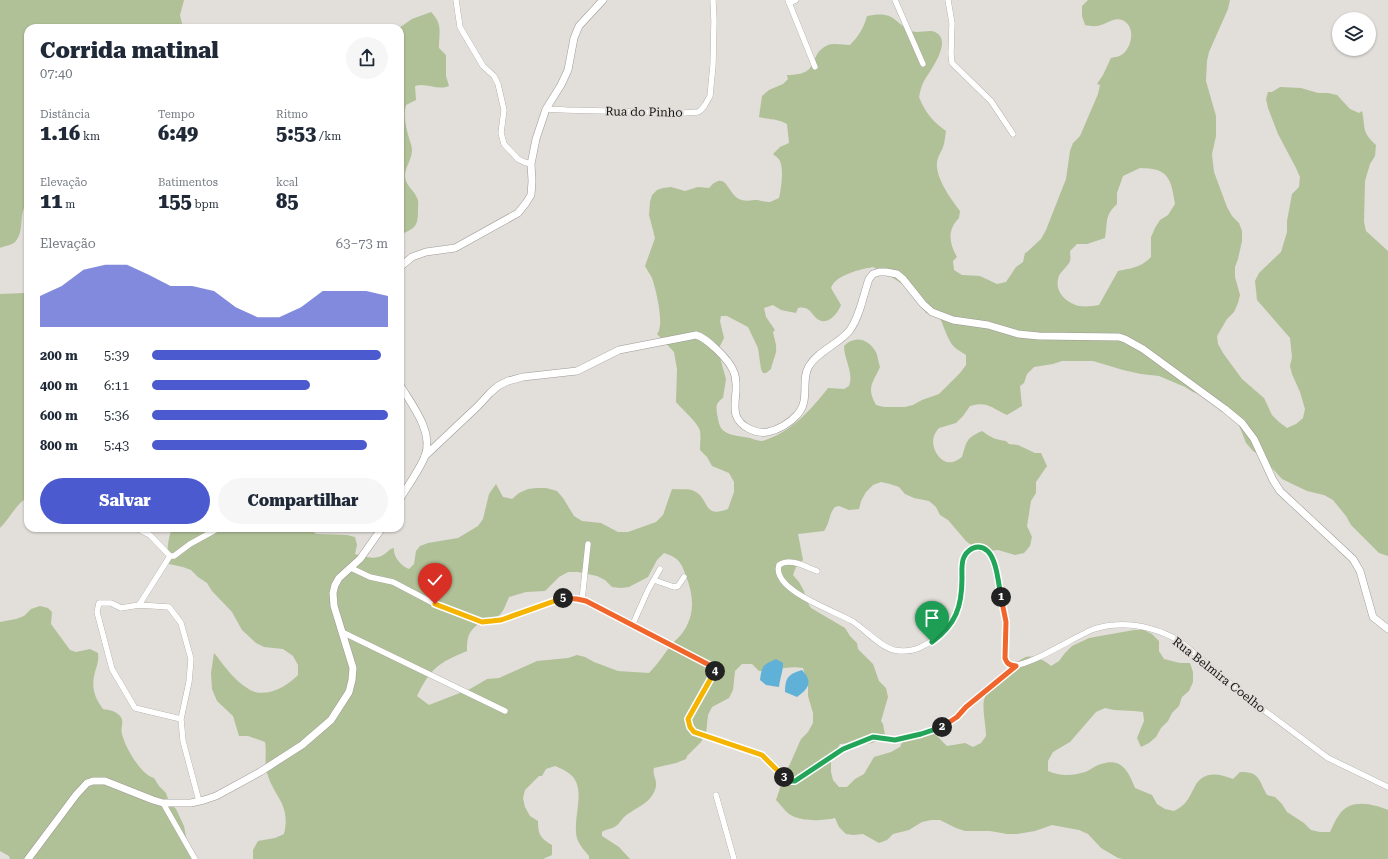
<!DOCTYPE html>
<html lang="pt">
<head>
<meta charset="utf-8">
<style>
	:root { --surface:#fff; --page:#f6f6f7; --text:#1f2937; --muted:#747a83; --accent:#4c5acf }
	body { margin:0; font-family:"Roboto Serif",serif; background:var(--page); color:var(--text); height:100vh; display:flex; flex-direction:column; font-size:15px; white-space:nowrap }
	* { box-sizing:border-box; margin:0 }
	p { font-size:13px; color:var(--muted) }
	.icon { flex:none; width:22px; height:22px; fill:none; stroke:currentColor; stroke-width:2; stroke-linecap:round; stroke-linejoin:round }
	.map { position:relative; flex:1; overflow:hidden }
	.side { position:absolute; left:24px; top:24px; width:380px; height:508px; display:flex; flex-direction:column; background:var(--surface); border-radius:12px; box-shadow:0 1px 3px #0004 }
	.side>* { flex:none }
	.fabs { position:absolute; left:1332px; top:12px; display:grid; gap:8px }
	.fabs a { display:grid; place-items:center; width:44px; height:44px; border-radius:50%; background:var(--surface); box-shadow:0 1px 3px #0004; font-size:20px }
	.pin { position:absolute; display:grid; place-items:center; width:34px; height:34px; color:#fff; margin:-41px -17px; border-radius:50% 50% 50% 0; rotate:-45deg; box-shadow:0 0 4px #0007 }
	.pin .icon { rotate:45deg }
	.km { position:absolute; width:20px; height:20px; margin:-10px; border-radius:50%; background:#222; color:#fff; font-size:11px; line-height:20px; text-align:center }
	.round { display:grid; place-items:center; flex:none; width:42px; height:42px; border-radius:21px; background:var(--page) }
	.headline { display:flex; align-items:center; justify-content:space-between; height:68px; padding:0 16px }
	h1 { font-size:22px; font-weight:800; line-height:30px }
	.stats { display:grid; grid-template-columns:repeat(3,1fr); gap:6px; height:68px; padding:4px 16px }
	.stats div { display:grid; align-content:center }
	.stats b { font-size:20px; font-weight:800 }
	.stats small { font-size:11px; font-weight:400 }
	.stats p { font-size:11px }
	.chart { height:112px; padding:8px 16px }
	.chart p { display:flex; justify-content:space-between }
	.chart svg { width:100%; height:72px; margin-top:4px; fill:var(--accent); opacity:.7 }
	.primary-button { display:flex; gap:8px; margin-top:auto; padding:8px 16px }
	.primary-button a { flex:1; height:46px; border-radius:24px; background:var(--accent); color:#fff; font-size:16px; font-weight:800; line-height:46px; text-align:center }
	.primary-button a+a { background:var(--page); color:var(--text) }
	ul { padding:0 16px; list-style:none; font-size:13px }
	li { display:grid; grid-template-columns:64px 48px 1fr; align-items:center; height:30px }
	li i { height:10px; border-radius:5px; background:var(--accent) }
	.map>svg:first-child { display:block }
	.green { fill:#b0c097; fill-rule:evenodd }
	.water { fill:#60b1d7 }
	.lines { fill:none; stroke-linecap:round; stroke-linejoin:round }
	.minor-casing { stroke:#9d9995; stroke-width:6 }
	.tertiary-casing { stroke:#9d9995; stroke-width:8 }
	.minor { stroke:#fff; stroke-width:5.5 }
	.tertiary { stroke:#fff; stroke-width:7 }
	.split-1-casing { stroke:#fff; stroke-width:8 }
	.split-2-casing { stroke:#fff; stroke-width:8 }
	.split-3-casing { stroke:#fff; stroke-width:8 }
	.split-4-casing { stroke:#fff; stroke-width:8 }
	.split-5-casing { stroke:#fff; stroke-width:8 }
	.split-6-casing { stroke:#fff; stroke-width:8 }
	.split-1 { stroke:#22a559; stroke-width:5 }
	.split-2 { stroke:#f0652b; stroke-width:5 }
	.split-3 { stroke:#22a559; stroke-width:5 }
	.split-4 { stroke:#f5b400; stroke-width:5 }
	.split-5 { stroke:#f0652b; stroke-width:5 }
	.split-6 { stroke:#f5b400; stroke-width:5 }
	.labels { text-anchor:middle; stroke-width:4; stroke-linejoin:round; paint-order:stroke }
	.street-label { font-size:12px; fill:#161413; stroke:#e2deda }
</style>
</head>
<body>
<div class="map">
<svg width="1388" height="859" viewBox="0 0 1388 859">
	<rect width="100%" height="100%" fill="#e2deda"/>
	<g class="green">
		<path d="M0,0h184l-4,15 3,13h-155v174c-11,11 -2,28 -13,40 -3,3 -11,4 -15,6z"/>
		<path d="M1088,0h142l-2,9 -19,43 -2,9 -1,20 10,35v20l-4,18 2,18 13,35 5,9 7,7 3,8v10l-4,18 -3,8v10l5,18 -2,8 -4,9 -7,7 -10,17 1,8 5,9 19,26 22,19 8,17 7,7 8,6 9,-4 7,-6 2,-9 -5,-17 -8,-18 -2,-8 2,-9 -2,-19 -33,-38 -2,-19 4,-8 22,-21 6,-20v-11l5,-27 7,-7 1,-10 -4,-9 -18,-34 -10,-26 -2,-9 2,-7h4l8,-5 21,1 17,5h10l9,2 13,14 9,4 3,-2c4,18 -1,20 14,34l-1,11 -5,8 -5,17 -1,41 2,9 22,20v305l-9,-3 -28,-28 -5,-9 -13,-16 -9,-5 -17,-4 -25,-12 -21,-23 -8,-5 -7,-8 -7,-18 -28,-26 -18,-7 -8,-5 -26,-11 -18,-2 -18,-4 -30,-9h-31l-9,3 -19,3 -7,7 -3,9 -4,3 2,20 -15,9c-16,-7 -19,-14 -37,-9l-7,10 -7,7 -17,5c-2,2 -4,5 -5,8 -4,11 6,29 19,26 3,-1 6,-3 9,-5 5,-16 4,-19 20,-26 8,6 14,9 24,10l3,3 9,1 17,8h6l6,13 -11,16v11l-5,8 -4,25 5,11 -2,9 -6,7 -9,2 -17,-5 -18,2 -14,-11 -18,-21 -8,-5 -4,-8 -7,-6 -15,-3 -9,-4 -6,-7 -9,-3 -9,-2 -8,3 -7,7 -5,9 -2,8 -10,1 -10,-4 -4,1c-6,6 -5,16 -11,24l-26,3 5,26 -7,7 -3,8 6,7 5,9 2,9 5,8 34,20 5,8 7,7 1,6 15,15 6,17 7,7 2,9 -7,24 2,3 2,11c-2,2 -5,5 -8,6 -9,5 -26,1 -37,3l-9,17v11l2,8 6,7h8l8,-8 9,-5 10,-17 17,-5 9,-5 4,-9 8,-2 6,-6c15,0 19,6 29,16l18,-3 8,4 8,-4 5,-7c0,-10 -4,-28 -2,-36 2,-5 4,-13 8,-17 4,-6 9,-7 14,-11 6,-4 13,-13 20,-15 9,-2 19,4 25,9l8,-5 6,-8 7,-7 17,-8 45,-8h10l8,4 7,7v10l5,8 16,4h10l3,9v10l-4,9 -7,6 -3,9 -7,7 -4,8 -7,7 -5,9 -7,6 -8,4 -4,-9 7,-17 -1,-9 -9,-1 -20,-1 -9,-2 -9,4 -26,30 -17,10 -5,9v10c11,5 24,5 37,1 3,-1 7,-4 11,-6 23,-10 31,1 39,22l17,7 5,9 8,5 9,2c3,-2 6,-3 8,-5 5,-4 8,-10 11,-16 8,-19 23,-18 40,-11l7,-7c20,0 18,7 27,23l8,2 7,7 5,8 17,11 7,7 9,2h10c3,-6 5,-12 9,-17 11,-17 34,-11 49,-5v49h-265l-5,-1 -17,-10 -13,-14 -9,-4 -27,-5 -17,6 -18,3h-10l-17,-3h-25l-9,-3 -16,-8h-9l-9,2 -13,8 -16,4 -6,6 -8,3 -16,-9 -10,1 -7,-1 -7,-7 -4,-9c-13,3 -34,4 -46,-4 -5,-4 -9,-10 -13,-14l9,-27 5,-9 11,-25 7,-7 5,-9v-10l-5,-17v-11l-5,-17c-14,-3 -29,3 -44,3l-7,-7h-10l-7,7 -2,19 -4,8 -17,9 -4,8 -2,19 -5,8 -14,14 -1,3 -10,4 -22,5c-2,7 3,11 2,18 -3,17 -20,21 -32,31 -3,3 -5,7 -8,9 -4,3 -10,3 -14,6v4l17,11 11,12h-41v-3c-4,-5 -8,-9 -11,-15 -8,-19 10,-51 -7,-66 -4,-4 -11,-7 -16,-9l-9,3 -4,7h-3l-14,14 -2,8 2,9 5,9 8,5c0,13 2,17 14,24v10l-9,4h-290v-9l5,-9 17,-3 9,-4c7,-30 -9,-35 -17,-61 -3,-10 0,-21 -2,-31l-17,-6h-9l-6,-20 -16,-15 -5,-12 -1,-16 3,-20c5,5 7,10 12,15 6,8 19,21 29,24 16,4 33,-7 43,-17v-10l-5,-9 -10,-7 -19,-2 -8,-4 -14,-13 -10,-18 -20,-21 -5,-8 -9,-6 -7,-7 -8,-3 -14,-3c-3,-12 -1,-25 3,-36h138l6,6 31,1 8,2 2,8 -2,9c8,3 21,6 28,1 5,-3 6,-6 11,-7 -1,9 7,18 15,21l5,-5 2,-13 4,-5 8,-3 30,-5 20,-12 5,-7 6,-25 7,-10 7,13 9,2 7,-6 9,-4 8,-1h10l11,3 6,7 11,18 8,5 19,2 17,9h10l28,-10 7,-7 9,-26c6,1 16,-1 22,2 16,7 8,28 34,18l6,-17v-10l-5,-9 -17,-7 -5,-9 -7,-7c0,-6 1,-13 0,-19 -1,-7 -18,-22 -24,-29l1,-33 -3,-17 -17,-18c8,-8 -1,-45 -5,-56 -2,-4 -5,-8 -7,-12l10,-28 -6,-23 1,-13 2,-7 5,-5 6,-2 8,-1 14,4 13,-4 11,1c17,-19 18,5 30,11 6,3 13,1 19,1 3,1 8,2 12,2 3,-1 6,-3 9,-4 2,-9 5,-28 1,-37 -1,-3 -5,-5 -7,-7l7,-7 9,-4 -2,-19c-11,-6 -17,-4 -28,-7l3,-21 7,-6 14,-6 5,-5 -1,-4c36,0 19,-20 41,-30 6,-2 16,0 22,0 9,-9 14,-18 17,-29 6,-1 13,-2 18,-1 10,1 17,13 26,16 8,3 18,-2 24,1 19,9 -6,40 -12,51 -2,4 -3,9 -4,14 6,15 14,25 27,34 -1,5 -1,11 -3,16 -1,4 -4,7 -5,11 -6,16 13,41 22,53l-1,7c-12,12 -10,25 -2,39l-4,4 1,9 8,5 18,1 17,8 9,-2 10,-15 7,-5 2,-9 2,-1 14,-13 5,-9 20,-51 4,-28 3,-8 7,-7 18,-42 2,-9 -3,-1 6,-9 8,-17c4,-1 9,-1 13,-5 9,-9 11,-28 -2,-33 -8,-3 -14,3 -21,5 -6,2 -10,1 -16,0l-3,-9v-10zM1140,168c29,0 31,11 35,36l-7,11 -8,5 -5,8 -4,9v20c-11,11 -19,11 -33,14l-19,34c-6,1 -13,2 -20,1 -12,-3 -24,-13 -21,-27 1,-7 10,-12 12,-18 1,-3 0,-7 0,-10l7,-7h10l18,-6c3,-16 -1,-22 12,-34v-11l6,-17zM873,267c21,10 44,24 53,46l13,3c4,8 7,19 12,27 3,5 9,8 15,12v10l-6,8 -21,21 -17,6 -9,5 -8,2h-21l-8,-2c-10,-18 -3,-22 4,-38 -2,-6 -2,-13 -6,-18 -8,-11 -20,-13 -30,-3 0,13 10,27 5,40l-5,3 -16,-1c-17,22 -39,46 -66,53 -3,0 -9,-2 -12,-3 -9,-2 -26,-2 -30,-12 -2,-4 -2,-9 -3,-12 -1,-8 -1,-11 6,-16l3,-19 -7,-25v-6l5,-10 -4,-17 1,-5h6l21,11 10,21 3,21 2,4h3l5,-4c1,-6 4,-12 5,-17 1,-8 -2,-14 -3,-20l2,-2 -9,-13 -2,-9 9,-3 8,5 15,3 2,-5c13,-3 13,8 21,12 10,5 19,-7 22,-15l-10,-17c4,-13 30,-19 42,-21zM664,553c15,5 17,9 22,23 8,20 9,39 -3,56 -3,5 -8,8 -11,12 -8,10 -14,20 -23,29l-31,-2 -24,-9 -9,-5 -8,-2 -9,3 -31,3 -38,17 -12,1 -17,10 -41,16 -12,-9c14,-28 21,-33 50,-45 0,-19 3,-19 16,-32 19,0 19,-6 26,-22l17,-5 19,-1 14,-14 9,-5h10l19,4 8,4 7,7 9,1 8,-1 19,-10 9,-17z"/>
		<path d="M431,12c12,12 8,21 8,36l7,7v21l3,10c-12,5 -23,-4 -34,0l1,14 -10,5c-3,11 0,22 3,33 1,4 3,8 3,12 0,10 -8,19 -7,27 1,9 9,13 12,21 2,3 1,8 1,12 0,17 -3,18 -18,25l-1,-207 13,-9z"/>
		<path d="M28,289v208c-12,7 -18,21 -28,31v-234l24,-1z"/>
		<path d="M40,606l8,2 4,4 -1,12 19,26 6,2 14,-3 8,4c1,8 -1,12 -3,19 -4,15 -1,25 8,37 6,1 13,2 17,7 5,5 0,12 2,18 3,13 19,41 32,44l5,8 7,7 3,9 7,7 8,17 5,26 4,7h-183l-1,-3 -9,-5v-229l16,-3 8,-3 7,-7z"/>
	</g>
	<g class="water">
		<path d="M776,659l7,4c0,9 -3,15 -4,24l-13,-2 -6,-5c2,-15 3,-15 16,-21z"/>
		<path d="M802,670c11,12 7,18 -5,27l-12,-5c0,-15 4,-18 17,-22z"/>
	</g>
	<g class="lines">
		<g class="minor-casing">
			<g id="minor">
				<path d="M456,0l4,27 23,39 11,10 4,8 6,26 -3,23 3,11 14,15 6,3 7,2"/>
				<path d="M788,0l27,67"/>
				<path d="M895,0l28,64"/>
				<path d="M948,0l4,23 -1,31 1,9 39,38 22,33"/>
				<path d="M789,3l7,-3"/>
				<path d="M546,109l20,1 118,3 14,-1 3,-2 4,-5 5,-9 3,-31 1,-44 -1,-21"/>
				<path d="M136,528l14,7 20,21h4l16,-12 29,-16"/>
				<path d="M351,568l19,9 23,5 42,22 46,19 20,-3 63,-22 13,1 9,2 131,68 -29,50 2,8 4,5 68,23 25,26h8l48,-32 30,-12 22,3 26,-6 21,-7 15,-10 9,-10 50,-42"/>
				<path d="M817,571c-11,-4 -27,-14 -38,-6 -8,25 56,46 73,56 13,8 28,26 42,29 9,2 19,1 27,-3 30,-14 40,-33 41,-65 1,-7 -2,-17 1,-24 2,-4 5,-7 8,-9 12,-7 21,5 24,15l11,58 -1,36c1,3 2,6 5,7 14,5 67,-30 84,-36 7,-2 15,-4 21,-4 24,-2 45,5 65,16l65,55 83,62 60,29"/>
				<path d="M654,580l20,7 4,-1 6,-9"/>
				<path d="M582,600l6,-56"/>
				<path d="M139,605l31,-49"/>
				<path d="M632,626l16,-36 12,-21"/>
				<path d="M342,632l163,79"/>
				<path d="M181,719l-46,-11 -23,-39 -15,-57 2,-9h12l10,5 18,-3 30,2 12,16 10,36 -2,23 -8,37 2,22 16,60"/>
				<path d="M716,795l18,64"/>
				<path d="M163,803l32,56"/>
			</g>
		</g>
		<g class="tertiary-casing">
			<g id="tertiary">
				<path d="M400,267l12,-10 14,-5 29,-4 63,-35 8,-10 5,-8 1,-14 -1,-17 5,-25 10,-30 15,-24 7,-15 6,-32 5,-12 24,-26"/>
				<path d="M400,385c12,20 34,47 25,71 -5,13 -18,31 -25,43"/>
				<path d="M425,456l53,-50 12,-13 8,-7 10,-5 15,-4 54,-6 42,-21 77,-15c11,3 32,24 37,35 2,4 3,10 3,14 1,10 -3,21 0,31 4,12 20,19 32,17 10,-2 22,-9 29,-17 14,-15 3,-34 12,-49 10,-16 29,-21 41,-36 10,-14 13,-34 19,-51l4,-5 6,-2h7l11,2 6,5 20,25 9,8 21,8 35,5 30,9 21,2 80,1 6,2 18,10 82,60 17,14 12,16 19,41 7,11 73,68 7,12 13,46 15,12"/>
				<path d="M28,859l48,-64 11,-12 6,-2h12l48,19 10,3h28l13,-3 12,-4 44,-24 42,-27 29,-25 18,-28 3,-12 1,-12 -19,-62 -1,-13 2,-8 4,-7 21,-19 22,-31"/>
			</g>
		</g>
		<use href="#minor" class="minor"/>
		<use href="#tertiary" class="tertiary"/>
	</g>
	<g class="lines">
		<g class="split-1-casing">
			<path id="split-1" d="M932,642c24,-17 30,-36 30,-64 0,-6 -1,-15 2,-21 2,-5 8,-10 14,-10 19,0 20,36 23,50"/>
		</g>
		<g class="split-2-casing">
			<path id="split-2" d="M942,727l15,-10 9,-10 50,-41c-7,-1 -9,-2 -11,-8l1,-36 -5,-25"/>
		</g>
		<g class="split-3-casing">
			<path id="split-3" d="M784,777l4,4h7l48,-32 30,-12 22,3 26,-6 21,-7"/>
		</g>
		<g class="split-4-casing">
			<path id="split-4" d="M715,671l-27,48 2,8 4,5 68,23 22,22"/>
		</g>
		<g class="split-5-casing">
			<path id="split-5" d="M563,598l14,1 9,2 131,68 -2,2"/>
		</g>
		<g class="split-6-casing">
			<path id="split-6" d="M435,604l47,18 19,-2 62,-22"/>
		</g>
		<use href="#split-1" class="split-1"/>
		<use href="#split-2" class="split-2"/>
		<use href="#split-3" class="split-3"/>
		<use href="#split-4" class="split-4"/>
		<use href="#split-5" class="split-5"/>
		<use href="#split-6" class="split-6"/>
	</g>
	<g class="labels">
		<g class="street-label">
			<text transform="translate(644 112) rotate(1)" y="4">Rua do Pinho</text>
			<text transform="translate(1219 675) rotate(38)" y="4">Rua Belmira Coelho</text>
		</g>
	</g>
</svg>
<div class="fabs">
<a><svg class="icon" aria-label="layers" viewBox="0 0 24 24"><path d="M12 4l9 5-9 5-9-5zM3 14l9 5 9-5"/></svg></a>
</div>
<div class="pin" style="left:932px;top:642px;background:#1e9e55"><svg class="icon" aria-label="arrive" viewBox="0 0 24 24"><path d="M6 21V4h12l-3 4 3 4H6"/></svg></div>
<div class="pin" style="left:435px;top:604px;background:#d93025"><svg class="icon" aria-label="check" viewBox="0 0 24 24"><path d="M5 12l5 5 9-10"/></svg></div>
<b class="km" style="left:1001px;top:597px">1</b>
<b class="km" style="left:942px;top:727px">2</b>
<b class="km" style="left:784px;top:777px">3</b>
<b class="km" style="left:715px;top:671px">4</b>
<b class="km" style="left:563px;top:598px">5</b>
<section class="side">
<div class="headline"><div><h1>Corrida matinal</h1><p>07:40</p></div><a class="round"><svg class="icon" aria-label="share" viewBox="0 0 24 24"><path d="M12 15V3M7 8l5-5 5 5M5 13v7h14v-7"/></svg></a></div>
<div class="stats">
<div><p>Distância</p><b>1.16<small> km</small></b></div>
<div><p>Tempo</p><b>6:49</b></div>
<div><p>Ritmo</p><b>5:53<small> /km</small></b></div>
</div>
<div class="stats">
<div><p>Elevação</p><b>11<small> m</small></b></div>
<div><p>Batimentos</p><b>155<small> bpm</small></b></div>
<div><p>kcal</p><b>85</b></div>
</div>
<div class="chart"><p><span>Elevação</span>63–73 m</p>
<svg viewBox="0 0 160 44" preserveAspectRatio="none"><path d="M0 44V25L10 19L20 9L30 6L40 6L50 12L60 19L70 19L80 22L90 32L100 38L110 38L120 32L130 22L140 22L150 22L160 25V44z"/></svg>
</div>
<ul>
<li><b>200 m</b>5:39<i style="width:97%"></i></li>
<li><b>400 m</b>6:11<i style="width:67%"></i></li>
<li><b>600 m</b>5:36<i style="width:100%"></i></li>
<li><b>800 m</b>5:43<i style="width:91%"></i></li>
</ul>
<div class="primary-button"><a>Salvar</a><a>Compartilhar</a></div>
</section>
</div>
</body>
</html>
